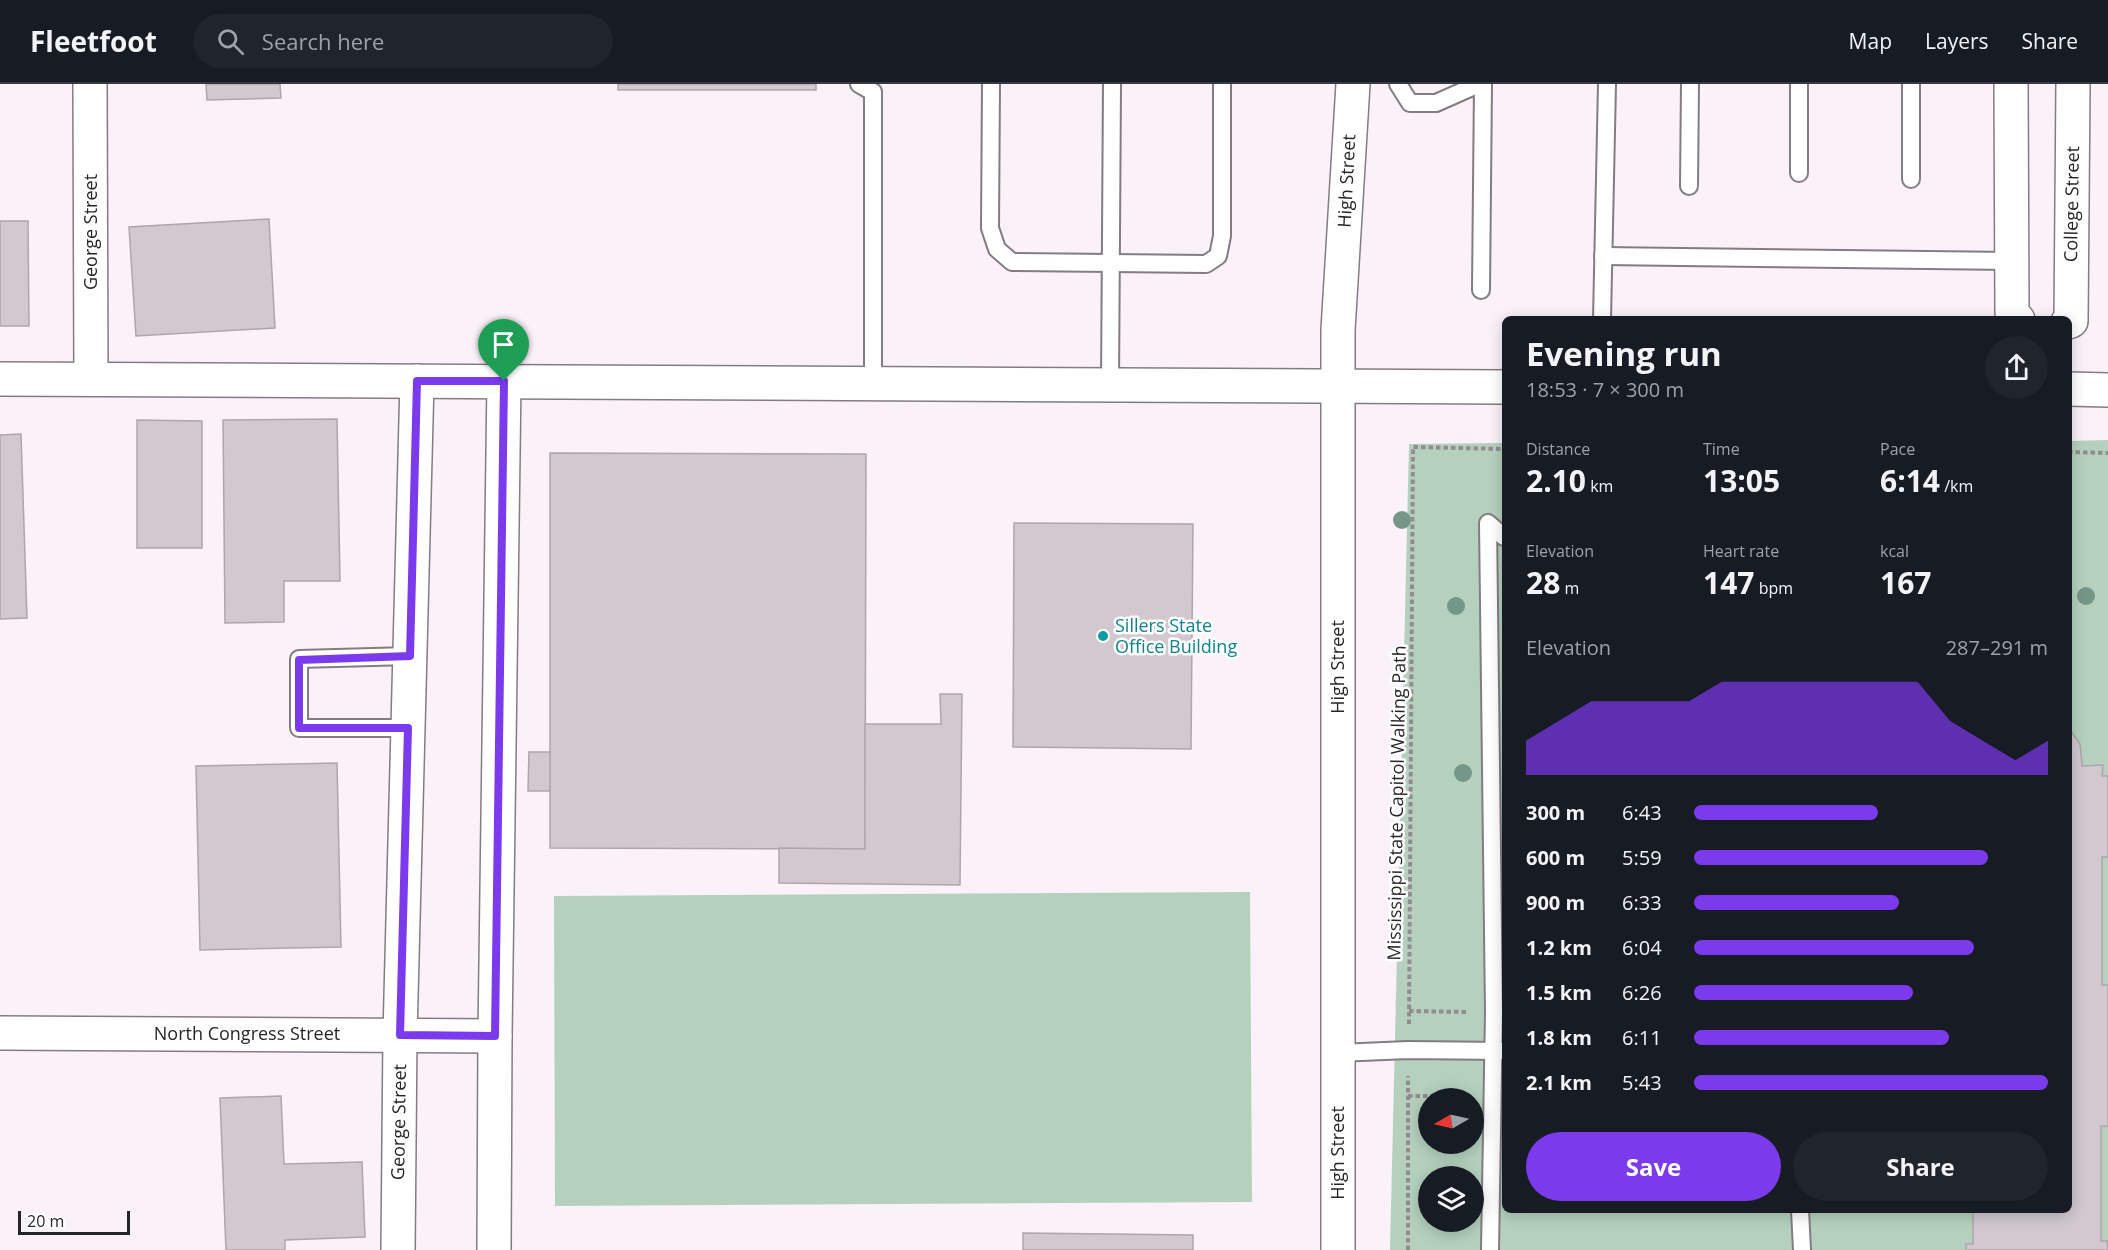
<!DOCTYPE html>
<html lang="en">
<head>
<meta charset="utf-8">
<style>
	:root { --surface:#171b24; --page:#20242c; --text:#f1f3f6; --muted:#9ea1a6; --line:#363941; --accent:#7c3aed }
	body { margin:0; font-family:"Open Sans",sans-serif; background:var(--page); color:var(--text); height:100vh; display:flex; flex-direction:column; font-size:22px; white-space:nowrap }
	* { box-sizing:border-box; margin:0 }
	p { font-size:20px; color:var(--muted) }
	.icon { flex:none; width:33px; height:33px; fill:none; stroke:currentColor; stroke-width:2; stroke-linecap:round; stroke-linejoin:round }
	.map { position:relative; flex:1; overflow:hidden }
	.side { position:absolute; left:1502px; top:232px; width:570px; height:897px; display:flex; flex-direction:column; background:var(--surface); border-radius:9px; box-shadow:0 3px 15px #0003 }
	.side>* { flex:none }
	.needle { width:39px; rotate:261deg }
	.buttons { position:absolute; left:1418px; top:1004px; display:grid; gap:12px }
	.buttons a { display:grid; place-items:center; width:66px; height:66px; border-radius:50%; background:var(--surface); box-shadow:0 3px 15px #0003; font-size:30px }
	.scale { position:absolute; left:18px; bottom:15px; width:112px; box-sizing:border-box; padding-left:6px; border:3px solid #282528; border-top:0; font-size:16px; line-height:21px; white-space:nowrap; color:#282528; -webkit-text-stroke:4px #fff; paint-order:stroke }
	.pin { position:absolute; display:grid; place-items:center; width:51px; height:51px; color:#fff; margin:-62px -26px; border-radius:50% 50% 50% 0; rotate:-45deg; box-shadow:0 0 6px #0007 }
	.pin .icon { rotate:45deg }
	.round { display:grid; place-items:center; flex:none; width:63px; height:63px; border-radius:32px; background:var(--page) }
	.overview { display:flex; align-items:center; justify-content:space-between; height:102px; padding:0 24px }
	h1 { font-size:33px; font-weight:700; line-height:45px }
	.stats { display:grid; grid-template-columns:repeat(3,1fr); gap:9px; height:102px; padding:6px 24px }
	.stats div { display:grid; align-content:center }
	.stats b { font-size:30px; font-weight:700 }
	.stats small { font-size:16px; font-weight:400 }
	.stats p { font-size:16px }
	.chart { height:168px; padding:12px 24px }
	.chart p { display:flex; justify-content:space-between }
	.chart svg { width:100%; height:108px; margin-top:6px; fill:var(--accent); opacity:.7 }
	.action { display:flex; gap:12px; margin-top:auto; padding:12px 24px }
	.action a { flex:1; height:69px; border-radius:36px; background:var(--accent); color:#fff; font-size:24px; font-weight:700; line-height:69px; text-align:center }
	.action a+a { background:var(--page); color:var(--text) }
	ul { padding:0 24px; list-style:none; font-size:20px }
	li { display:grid; grid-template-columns:96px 72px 1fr; align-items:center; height:45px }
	li i { height:15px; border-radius:8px; background:var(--accent) }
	header { display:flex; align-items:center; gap:36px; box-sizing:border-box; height:84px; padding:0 30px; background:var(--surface); border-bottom:2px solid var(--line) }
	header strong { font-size:28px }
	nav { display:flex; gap:33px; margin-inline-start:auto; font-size:21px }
	.search { width:420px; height:54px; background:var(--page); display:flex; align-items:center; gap:15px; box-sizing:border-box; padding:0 21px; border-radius:33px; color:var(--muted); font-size:22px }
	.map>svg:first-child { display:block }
	.green { fill:#b5d1be; fill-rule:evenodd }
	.building { fill:#d1c8d0; stroke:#aea5ad; stroke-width:1.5 }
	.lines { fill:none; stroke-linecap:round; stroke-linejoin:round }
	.service-casing { stroke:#847c83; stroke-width:20 }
	.minor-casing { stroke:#847c83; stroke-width:36 }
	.tertiary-casing { stroke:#847c83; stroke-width:36 }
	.path { stroke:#928c91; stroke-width:4; stroke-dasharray:4.5 3; stroke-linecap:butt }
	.service { stroke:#fff; stroke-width:16 }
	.minor { stroke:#fff; stroke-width:33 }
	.tertiary { stroke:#fff; stroke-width:33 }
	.tree { fill:#759788 }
	.route-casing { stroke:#fff; stroke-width:12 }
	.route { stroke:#7c3aed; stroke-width:8 }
	.culture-dot { fill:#0f9aa8; stroke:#fff; stroke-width:2 }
	.labels { text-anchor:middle; stroke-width:5; stroke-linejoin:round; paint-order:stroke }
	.street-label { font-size:18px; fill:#282528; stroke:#fff }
	.culture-label { font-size:18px; fill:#0d838f; stroke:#fff; text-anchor:start }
</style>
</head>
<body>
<header>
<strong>Fleetfoot</strong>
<div class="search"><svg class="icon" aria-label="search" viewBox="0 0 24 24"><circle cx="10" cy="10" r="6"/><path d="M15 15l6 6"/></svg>Search here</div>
<nav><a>Map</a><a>Layers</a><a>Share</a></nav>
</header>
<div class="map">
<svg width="2108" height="1166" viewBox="0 0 2108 1166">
	<rect width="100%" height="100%" fill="#faf1f9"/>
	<g class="green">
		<path d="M2108,356v810h-718l19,-806 95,-1v767h564l1,-769zM1428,1014h45v45h-45zM1428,1092h45v45h-45z"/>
		<path d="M1250,808l2,310 -697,4 -1,-310z"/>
	</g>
	<g class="building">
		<path d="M206,0h74l1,14 -74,2z"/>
		<rect x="618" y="0" width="198" height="6"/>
		<path d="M269,135l6,109 -139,8 -7,-109z"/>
		<path d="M0,137h28l1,105h-29z"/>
		<path d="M337,335l3,162h-56v41l-59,1 -2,-203z"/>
		<path d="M137,336l65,1v127h-65z"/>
		<path d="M21,350l6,184 -27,1v-184z"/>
		<path d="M550,369l316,1 -1,395 -315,-1z"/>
		<path d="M1014,439l179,1 -2,225 -178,-2z"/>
		<path d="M940,610h22l-2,191 -181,-2v-35l86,1v-125h76z"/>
		<path d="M2068,643l12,17 2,22 21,-1 -1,11h6v81h-6v128h6v141h-7v115h6l1,9h-142v-6h7v-34h95z"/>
		<path d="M529,668h21v39h-22z"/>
		<path d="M337,679l4,184 -141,3 -4,-184z"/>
		<path d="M281,1012l3,68 78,-2 3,75 -80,3v10h-59l-6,-152z"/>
		<path d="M1023,1149l170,2v15h-170z"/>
	</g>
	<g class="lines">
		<g class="service-casing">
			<g id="service">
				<path d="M859,0l14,8v292"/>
				<path d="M991,0l-1,144 7,21 15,13 194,2 12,-8 4,-20v-152"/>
				<path d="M1398,0l12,19h26l43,-19"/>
				<path d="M1799,0v89"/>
				<path d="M1911,95v-95"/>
				<path d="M1689,102l1,-102"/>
				<path d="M1603,172l409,5"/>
				<path d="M1481,206l2,-206"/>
				<path d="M1602,236l5,-236"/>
				<path d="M1110,301l2,-301"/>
				<path d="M408,644h-109v-69l111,-3"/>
				<path d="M1338,969l70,-3 96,1"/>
				<path d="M1800,1126l2,40"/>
				<path d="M1490,1166l4,-238 -6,-489 16,14"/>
			</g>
		</g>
		<g class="minor-casing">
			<g id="minor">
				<path d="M90,0l1,295"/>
				<path d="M2011,0l1,228 6,8"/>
				<path d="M2068,238l3,-1 2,-237"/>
				<path d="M0,295l1504,8"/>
				<path d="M2068,305l40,1"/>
				<path d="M0,949l495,3"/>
				<path d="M398,1166l2,-215 17,-654"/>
				<path d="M494,1166l1,-214 9,-655"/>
			</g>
		</g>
		<g class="tertiary-casing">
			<path id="tertiary" d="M1338,1166v-920l15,-246"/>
		</g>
		<g class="path">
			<path d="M2068,368l40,1"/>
			<path d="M1409,927l59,1"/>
			<path d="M1409,940l4,-577 91,2"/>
			<path d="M1408,1012h56"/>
			<path d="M1408,1166v-174"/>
		</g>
		<use href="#service" class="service"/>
		<use href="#minor" class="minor"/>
		<use href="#tertiary" class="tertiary"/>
	</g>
	<g class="tree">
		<circle cx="1402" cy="436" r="9"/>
		<circle cx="2086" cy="512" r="9"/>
		<circle cx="1456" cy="522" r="9"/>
		<circle cx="1463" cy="689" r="9"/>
	</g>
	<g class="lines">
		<g class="route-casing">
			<path id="route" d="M417,297h87l-9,655 -95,-1 8,-307h-109v-68l111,-4z"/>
		</g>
		<use href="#route" class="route"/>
	</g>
	<circle class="culture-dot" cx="1103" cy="552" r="6"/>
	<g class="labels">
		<g class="street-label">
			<text transform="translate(1347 97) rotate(-87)" y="6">High Street</text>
			<text transform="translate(2072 120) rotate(-89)" y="6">College Street</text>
			<text transform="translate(91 148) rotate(-90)" y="6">George Street</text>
			<text transform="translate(1338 583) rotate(-90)" y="6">High Street</text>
			<text transform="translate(1397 719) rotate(-89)" y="6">Mississippi State Capitol Walking Path</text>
			<text x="247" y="956">North Congress Street</text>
			<text transform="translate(399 1038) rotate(-89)" y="6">George Street</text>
			<text transform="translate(1338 1069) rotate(-90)" y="6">High Street</text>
		</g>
		<g class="culture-label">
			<text x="1115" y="548">Sillers State<tspan x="1115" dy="21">Office Building</tspan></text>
		</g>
	</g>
</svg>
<div class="buttons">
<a><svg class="needle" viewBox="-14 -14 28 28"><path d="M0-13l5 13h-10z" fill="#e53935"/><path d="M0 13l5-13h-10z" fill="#9ea1a6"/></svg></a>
<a><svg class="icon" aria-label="layers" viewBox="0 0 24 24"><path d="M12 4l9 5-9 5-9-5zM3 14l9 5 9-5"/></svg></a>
</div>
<div class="scale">20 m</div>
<div class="pin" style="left:504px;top:297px;background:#1e9e55"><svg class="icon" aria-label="arrive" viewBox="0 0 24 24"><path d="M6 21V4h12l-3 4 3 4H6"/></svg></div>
<section class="side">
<div class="overview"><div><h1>Evening run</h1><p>18:53 · 7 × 300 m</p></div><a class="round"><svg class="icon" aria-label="share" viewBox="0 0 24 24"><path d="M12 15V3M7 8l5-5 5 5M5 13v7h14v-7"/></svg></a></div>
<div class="stats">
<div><p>Distance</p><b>2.10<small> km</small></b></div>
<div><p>Time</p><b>13:05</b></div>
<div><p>Pace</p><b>6:14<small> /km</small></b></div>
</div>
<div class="stats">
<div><p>Elevation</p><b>28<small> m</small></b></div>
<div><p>Heart rate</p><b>147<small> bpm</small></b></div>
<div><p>kcal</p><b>167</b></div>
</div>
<div class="chart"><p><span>Elevation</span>287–291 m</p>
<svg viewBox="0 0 160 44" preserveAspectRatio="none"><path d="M0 44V30L10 22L20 14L30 14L40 14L50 14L60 6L70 6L80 6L90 6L100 6L110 6L120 6L130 22L140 30L150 38L160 30V44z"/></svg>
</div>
<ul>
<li><b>300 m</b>6:43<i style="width:52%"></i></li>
<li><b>600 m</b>5:59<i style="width:83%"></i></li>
<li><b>900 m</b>6:33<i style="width:58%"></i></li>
<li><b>1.2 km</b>6:04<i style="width:79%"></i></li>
<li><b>1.5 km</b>6:26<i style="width:62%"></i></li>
<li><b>1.8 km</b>6:11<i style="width:72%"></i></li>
<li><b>2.1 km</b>5:43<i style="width:100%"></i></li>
</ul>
<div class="action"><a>Save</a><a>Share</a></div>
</section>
</div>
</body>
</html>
